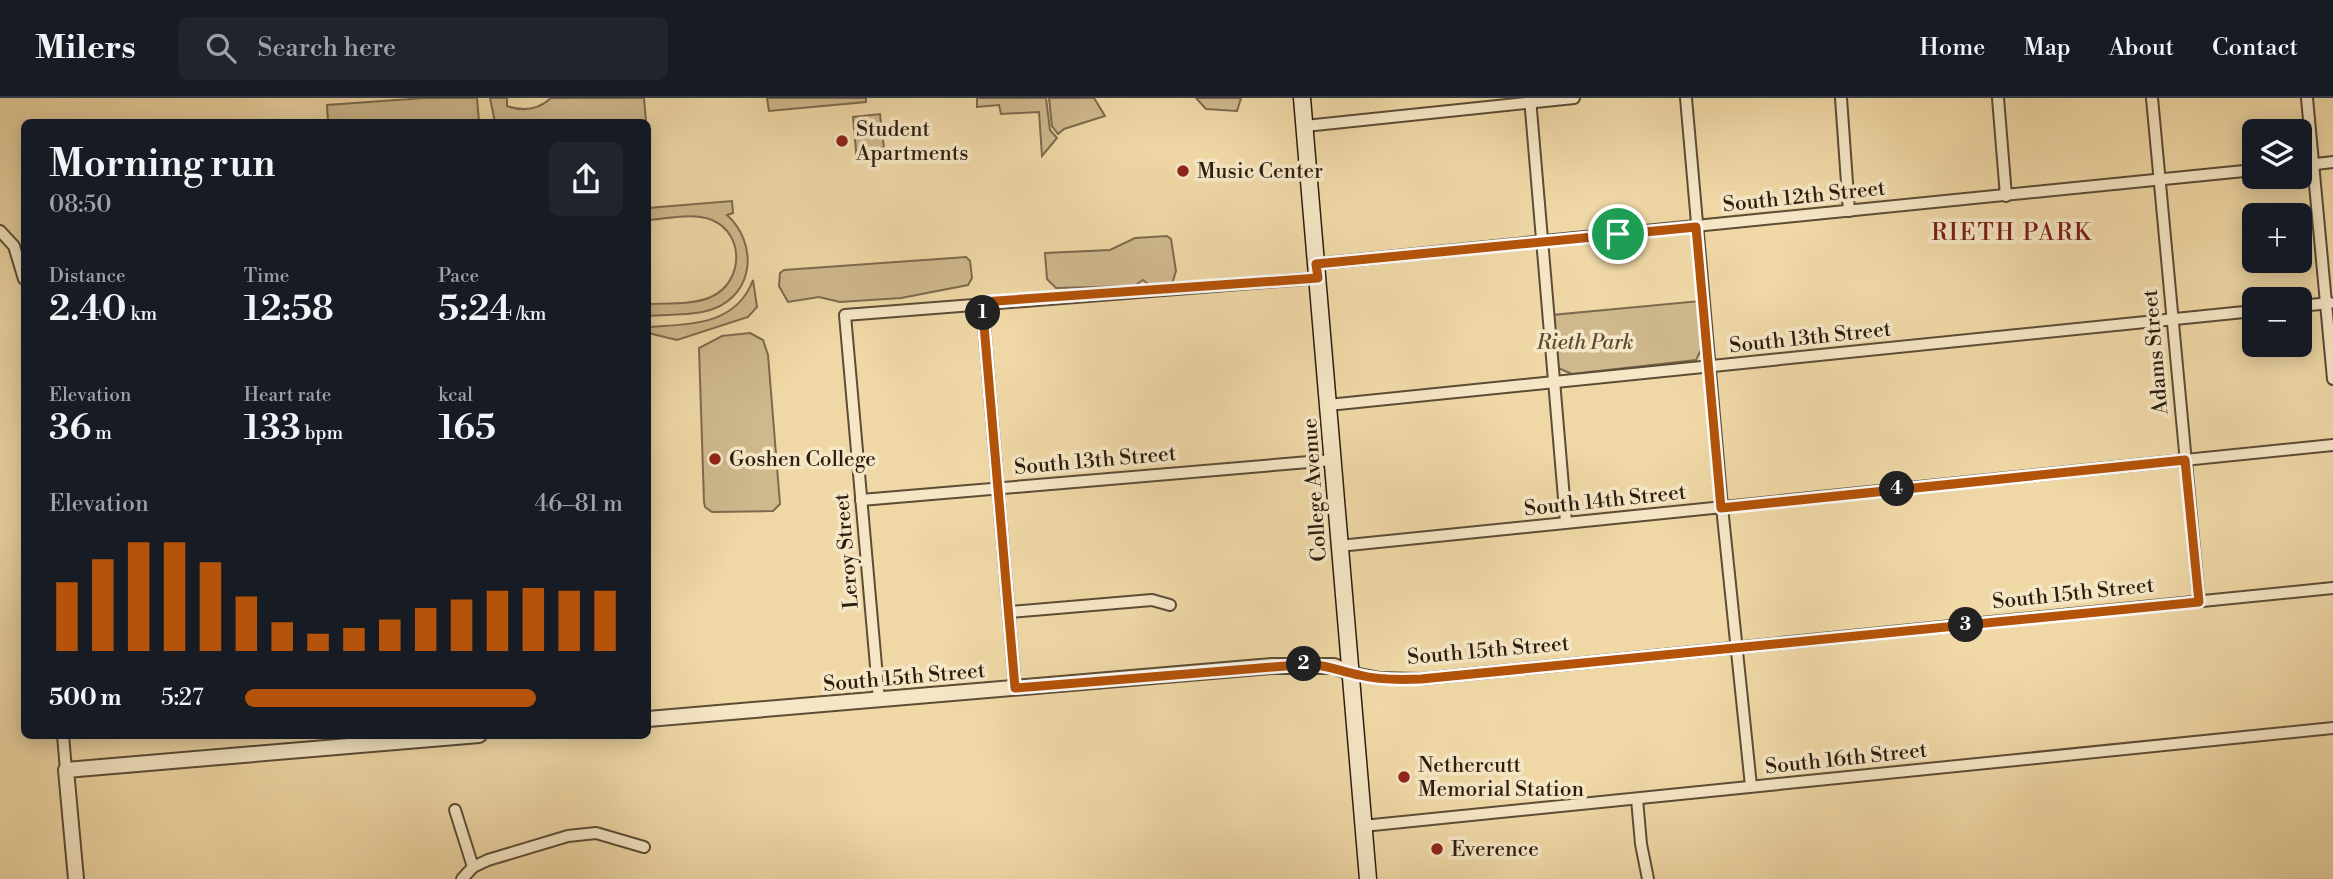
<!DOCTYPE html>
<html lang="en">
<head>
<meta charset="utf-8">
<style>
	:root { --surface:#171b24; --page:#20242c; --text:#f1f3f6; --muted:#9ea1a6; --line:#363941; --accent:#b45309 }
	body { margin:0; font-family:"Libre Bodoni",serif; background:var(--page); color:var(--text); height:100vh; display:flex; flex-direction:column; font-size:26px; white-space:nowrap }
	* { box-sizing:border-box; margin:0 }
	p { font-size:23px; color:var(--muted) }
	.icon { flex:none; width:38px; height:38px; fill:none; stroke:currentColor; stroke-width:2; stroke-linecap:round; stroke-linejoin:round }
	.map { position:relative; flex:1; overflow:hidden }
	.details { position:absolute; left:21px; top:21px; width:630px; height:620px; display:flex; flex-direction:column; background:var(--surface); border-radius:10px; box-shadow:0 4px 18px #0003 }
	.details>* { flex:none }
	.fabs { position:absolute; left:2242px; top:21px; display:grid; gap:14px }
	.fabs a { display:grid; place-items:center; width:70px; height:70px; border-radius:10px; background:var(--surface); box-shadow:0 4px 18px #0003; font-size:35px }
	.pin { position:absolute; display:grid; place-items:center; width:60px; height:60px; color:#fff; margin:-30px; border:4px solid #fff; border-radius:50%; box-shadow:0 2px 7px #0007 }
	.km { position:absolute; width:35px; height:35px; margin:-18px; border-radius:50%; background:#222; color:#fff; font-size:19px; line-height:35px; text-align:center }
	.round { display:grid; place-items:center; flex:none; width:74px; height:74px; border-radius:10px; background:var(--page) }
	.summary { display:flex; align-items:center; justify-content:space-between; height:119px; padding:0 28px }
	h1 { font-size:38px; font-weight:600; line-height:52px }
	.figures { display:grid; grid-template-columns:repeat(3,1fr); gap:10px; height:119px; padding:7px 28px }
	.figures div { display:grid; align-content:center }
	.figures b { font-size:35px; font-weight:600 }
	.figures small { font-size:19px; font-weight:400 }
	.figures p { font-size:19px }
	.chart { height:196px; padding:14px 28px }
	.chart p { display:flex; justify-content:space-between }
	.chart svg { width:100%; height:126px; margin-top:7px; stroke:var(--accent); stroke-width:6 }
	ul { padding:0 28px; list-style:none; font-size:23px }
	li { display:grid; grid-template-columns:112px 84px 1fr; align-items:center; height:52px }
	li i { height:18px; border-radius:9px; background:var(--accent) }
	header { display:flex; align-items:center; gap:42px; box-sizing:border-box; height:98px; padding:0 35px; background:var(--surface); border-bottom:2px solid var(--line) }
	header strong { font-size:33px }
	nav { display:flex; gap:38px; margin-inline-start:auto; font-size:24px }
	.search { width:490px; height:63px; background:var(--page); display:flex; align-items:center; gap:18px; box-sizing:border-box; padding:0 24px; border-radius:10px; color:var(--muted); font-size:26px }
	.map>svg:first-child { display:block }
	.green { fill:#ceb88c; stroke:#7c6a4e; stroke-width:2 }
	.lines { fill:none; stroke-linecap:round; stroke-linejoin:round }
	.minor-casing { stroke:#5c4c36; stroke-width:14 }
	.tertiary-casing { stroke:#5c4c36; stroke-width:18 }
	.secondary-casing { stroke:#2b1d10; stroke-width:19 }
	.minor { stroke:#f5e6c5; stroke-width:10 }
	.tertiary { stroke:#f5e6c5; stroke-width:14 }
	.secondary { stroke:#f5e6c5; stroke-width:16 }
	.route-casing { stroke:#fff; stroke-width:14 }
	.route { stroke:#b45309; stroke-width:9 }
	.poi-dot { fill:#8f2418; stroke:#f5e6c5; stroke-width:2.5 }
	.labels { text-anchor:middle; stroke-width:7; stroke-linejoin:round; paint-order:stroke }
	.poi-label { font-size:21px; fill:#2b1d10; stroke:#f5e6c5; text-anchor:start }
	.street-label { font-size:21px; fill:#2b1d10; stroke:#f5e6c5 }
	.park-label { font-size:21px; font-style:italic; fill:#5c4c35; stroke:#f5e6c5 }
	.neighbourhood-label { font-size:23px; letter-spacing:2px; fill:#7a1f14; stroke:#f5e6c5 }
</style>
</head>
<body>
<header>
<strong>Milers</strong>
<div class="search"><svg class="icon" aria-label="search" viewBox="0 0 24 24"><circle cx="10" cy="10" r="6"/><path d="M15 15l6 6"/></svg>Search here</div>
<nav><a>Home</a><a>Map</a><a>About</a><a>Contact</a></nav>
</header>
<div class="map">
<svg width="2333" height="781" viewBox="0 0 2333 781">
	<rect width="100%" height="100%" fill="#efd8a6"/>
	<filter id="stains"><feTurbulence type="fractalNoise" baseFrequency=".00286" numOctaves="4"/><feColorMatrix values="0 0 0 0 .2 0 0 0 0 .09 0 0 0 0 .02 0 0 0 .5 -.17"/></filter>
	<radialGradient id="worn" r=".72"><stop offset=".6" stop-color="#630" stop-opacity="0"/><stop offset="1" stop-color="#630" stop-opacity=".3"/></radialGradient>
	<g class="green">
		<path d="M425,0h52l2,24h-151l-1,-17z"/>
		<path d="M490,0h17v8c17,6 31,4 44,-8h93l2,24h-151z"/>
		<path d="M767,0h99v4l-97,9z"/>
		<path d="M977,0h69l4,32 7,8 -15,18 -3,-44 -38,2 -2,-9 -22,2z"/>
		<path d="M1049,0h45l11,18 -41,13 -6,5 -6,-8z"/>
		<path d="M1196,0h45l-4,13 -31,-2z"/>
		<path d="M880,16l5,43 -28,5 -4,-45z"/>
		<path d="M732,103l1,12 -6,2c30,27 29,78 -14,94 -19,7 -45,5 -65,7v-12c20,-1 45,1 63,-7 33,-15 34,-63 1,-77 -19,-8 -45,-1 -64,0v-12z"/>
		<path d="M1167,138l4,3 5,32 -4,13h-24l-5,-4 -9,6 -78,2 -9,-9 -2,-26 65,-3 25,-12z"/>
		<path d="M966,159l4,4 2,17 -4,7 -67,13 -61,4 -21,-5 -31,5 -9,-16 1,-13 4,-3z"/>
		<path d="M753,182l4,27 -9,10 -71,23 -29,-7v-6c41,-3 88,-1 105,-47z"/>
		<path d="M1700,203l3,45 -7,14 -124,14 -14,-6 -6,-53z"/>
		<path d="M750,235l13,7 5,15 12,149 -7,7 -61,1 -7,-5 -1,-5 -5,-154 23,-12z"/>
	</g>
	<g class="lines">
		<g class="minor-casing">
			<g id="minor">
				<path d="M1530,0l36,424"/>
				<path d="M1686,0l36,409 29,279"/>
				<path d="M1841,0l8,113"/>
				<path d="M1998,0l8,98"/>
				<path d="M2152,0l47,504"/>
				<path d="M2307,0l26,281"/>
				<path d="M1305,28l269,-28"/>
				<path d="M2300,68l33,-4"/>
				<path d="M0,133l14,15 10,33"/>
				<path d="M1316,166l938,-94"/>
				<path d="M982,204l33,386"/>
				<path d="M2300,208l30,-3"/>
				<path d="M1328,307l926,-94"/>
				<path d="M861,402l472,-40"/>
				<path d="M1339,448l994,-101"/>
				<path d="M1009,514l143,-12 18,5"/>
				<path d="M1349,574l31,6 41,1 912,-91"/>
				<path d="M879,602l-34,-385 473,-37"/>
				<path d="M63,637l3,35"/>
				<path d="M1637,701l4,45 7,35"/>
				<path d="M455,712l18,57"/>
				<path d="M1363,728l970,-98"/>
				<path d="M462,781l11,-12 15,-7 80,-24 28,-3 48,14"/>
			</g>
		</g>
		<g class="tertiary-casing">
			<g id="tertiary">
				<path d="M648,621l624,-53h62l15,6"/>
				<path d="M76,781l-10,-109 413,-35"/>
			</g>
		</g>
		<g class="secondary-casing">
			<path id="secondary" d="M1302,0l66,781"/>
		</g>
		<use href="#minor" class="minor"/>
		<use href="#tertiary" class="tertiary"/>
		<use href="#secondary" class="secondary"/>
	</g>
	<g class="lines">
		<g class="route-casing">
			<path id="route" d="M1696,129l25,281 464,-48 14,142 -778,77c-20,1 -42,1 -62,-4 -18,-4 -31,-9 -49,-11l-295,24 -33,-386 336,-24 -2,-14z"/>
		</g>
		<use href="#route" class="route"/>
	</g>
	<g class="poi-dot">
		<circle cx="842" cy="43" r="7"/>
		<circle cx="1183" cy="73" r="7"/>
		<circle cx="715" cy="361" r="7"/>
		<circle cx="1404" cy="679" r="7"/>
		<circle cx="1437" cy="751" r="7"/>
	</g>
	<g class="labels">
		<g class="poi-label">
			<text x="856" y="38">Student<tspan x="856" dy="24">Apartments</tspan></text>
			<text x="1197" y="80">Music Center</text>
			<text x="729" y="368">Goshen College</text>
			<text x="1418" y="674">Nethercutt<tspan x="1418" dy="24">Memorial Station</tspan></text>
			<text x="1451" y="758">Everence</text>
		</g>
		<g class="street-label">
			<text transform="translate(1804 98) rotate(-6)" y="7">South 12th Street</text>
			<text transform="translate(1810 239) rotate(-6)" y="7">South 13th Street</text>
			<text transform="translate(2155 254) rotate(-95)" y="7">Adams Street</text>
			<text transform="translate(1095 362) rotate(-5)" y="7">South 13th Street</text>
			<text transform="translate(1314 392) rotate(-94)" y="7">College Avenue</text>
			<text transform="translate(1605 402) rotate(-6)" y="7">South 14th Street</text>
			<text transform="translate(846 453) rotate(-95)" y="7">Leroy Street</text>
			<text transform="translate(2073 495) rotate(-6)" y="7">South 15th Street</text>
			<text transform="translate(1488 552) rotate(-5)" y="7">South 15th Street</text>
			<text transform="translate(904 579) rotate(-5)" y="7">South 15th Street</text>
			<text transform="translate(1846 660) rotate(-6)" y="7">South 16th Street</text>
		</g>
		<g class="park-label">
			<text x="1585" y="251">Rieth Park</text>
		</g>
		<g class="neighbourhood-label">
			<text x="2012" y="142">RIETH PARK</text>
		</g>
	</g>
	<rect width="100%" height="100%" filter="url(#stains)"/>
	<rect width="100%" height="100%" fill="url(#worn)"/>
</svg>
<div class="fabs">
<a><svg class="icon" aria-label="layers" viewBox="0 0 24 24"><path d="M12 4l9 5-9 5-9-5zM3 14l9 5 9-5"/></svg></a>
<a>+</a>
<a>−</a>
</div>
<div class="pin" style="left:1618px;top:136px;background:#1e9e55"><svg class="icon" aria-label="arrive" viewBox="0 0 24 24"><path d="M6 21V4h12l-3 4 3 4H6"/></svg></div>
<b class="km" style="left:983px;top:215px">1</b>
<b class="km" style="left:1304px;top:566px">2</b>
<b class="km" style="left:1966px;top:527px">3</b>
<b class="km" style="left:1897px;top:391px">4</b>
<section class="details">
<div class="summary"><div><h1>Morning run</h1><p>08:50</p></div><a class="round"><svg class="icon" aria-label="share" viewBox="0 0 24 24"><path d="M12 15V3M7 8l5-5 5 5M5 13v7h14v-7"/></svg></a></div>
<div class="figures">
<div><p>Distance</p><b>2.40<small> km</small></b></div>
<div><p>Time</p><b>12:58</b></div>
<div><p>Pace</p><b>5:24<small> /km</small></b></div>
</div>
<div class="figures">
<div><p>Elevation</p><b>36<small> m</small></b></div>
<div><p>Heart rate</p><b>133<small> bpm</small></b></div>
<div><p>kcal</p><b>165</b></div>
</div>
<div class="chart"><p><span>Elevation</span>46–81 m</p>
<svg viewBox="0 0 160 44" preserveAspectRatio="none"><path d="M5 44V20M15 44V12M25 44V6M35 44V6M45 44V13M55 44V25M65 44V34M75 44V38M85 44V36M95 44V33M105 44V29M115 44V26M125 44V23M135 44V22M145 44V23M155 44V23"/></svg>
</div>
<ul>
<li><b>500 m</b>5:27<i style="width:77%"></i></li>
</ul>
</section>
</div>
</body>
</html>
